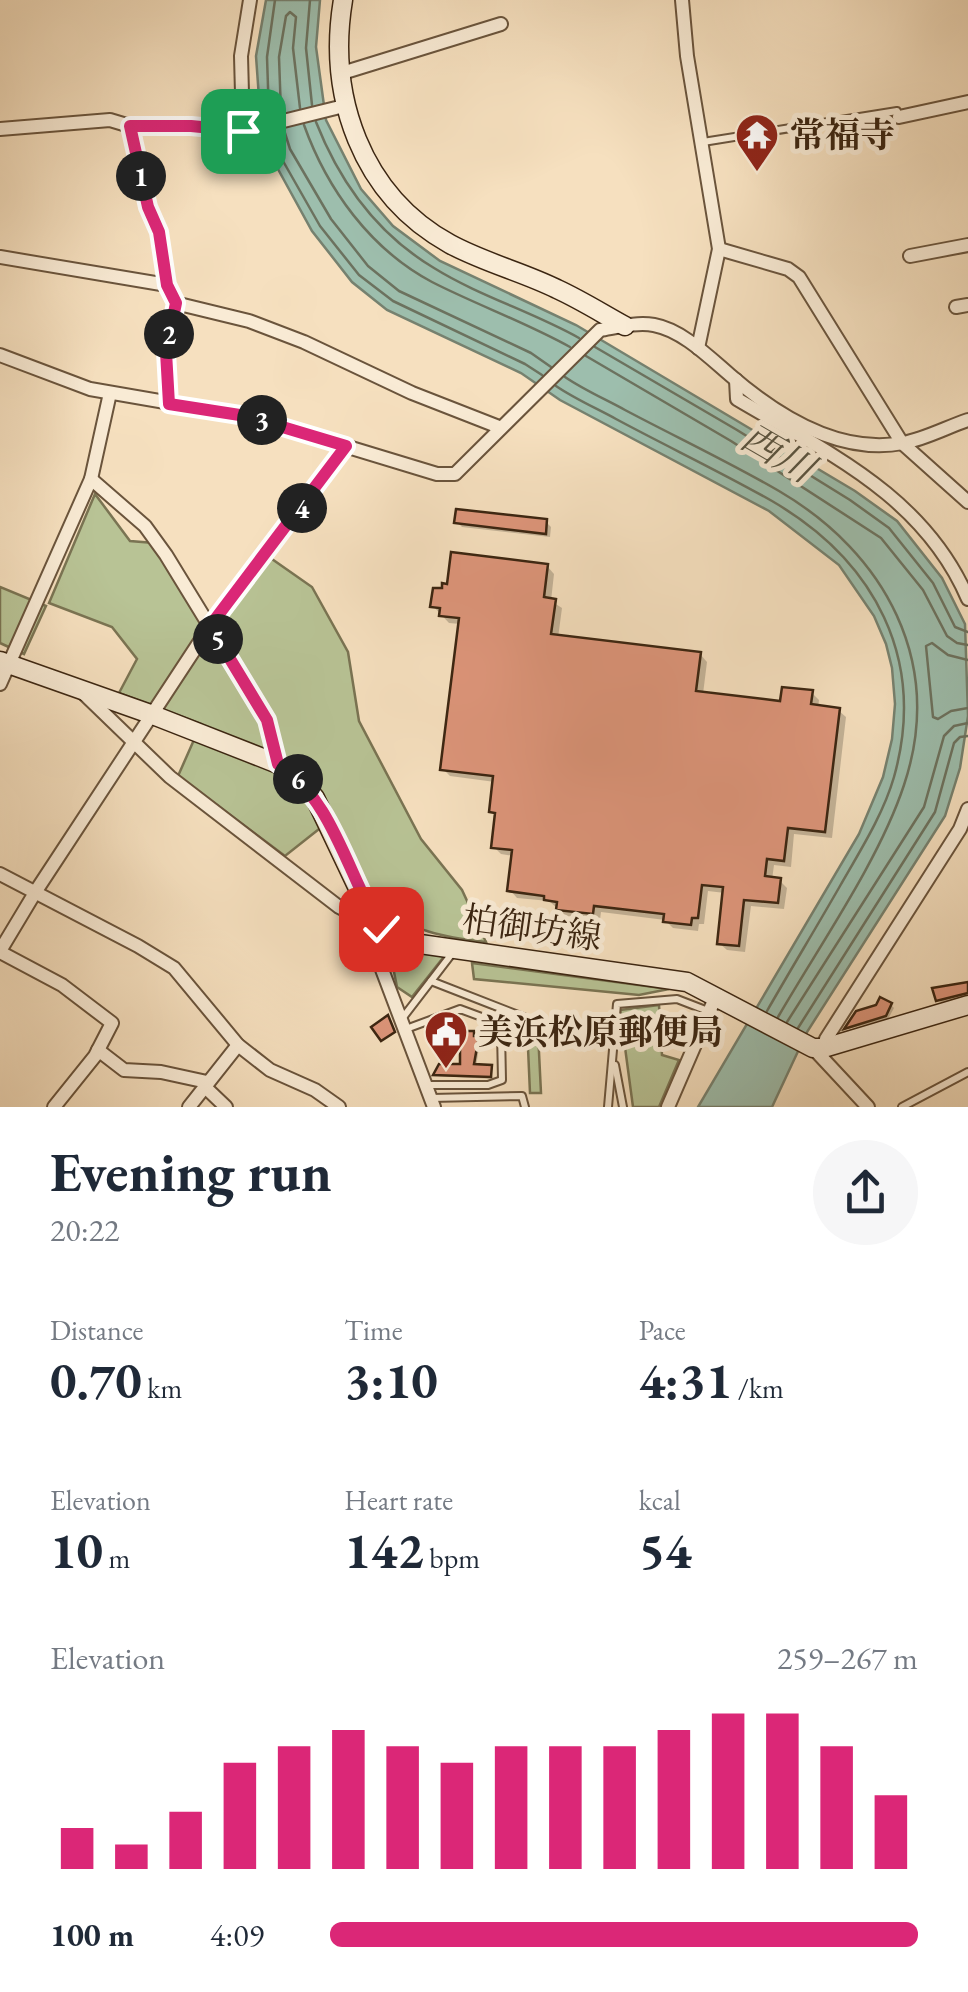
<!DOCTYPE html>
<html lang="en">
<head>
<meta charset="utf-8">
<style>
	:root { --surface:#fff; --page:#f6f6f7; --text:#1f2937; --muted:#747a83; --accent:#db2777 }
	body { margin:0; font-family:"EB Garamond","Noto Serif JP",serif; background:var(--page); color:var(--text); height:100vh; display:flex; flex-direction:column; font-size:38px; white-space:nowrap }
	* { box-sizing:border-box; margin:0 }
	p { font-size:32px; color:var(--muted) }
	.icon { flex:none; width:55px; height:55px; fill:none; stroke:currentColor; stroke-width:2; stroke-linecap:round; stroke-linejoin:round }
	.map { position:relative; height:1107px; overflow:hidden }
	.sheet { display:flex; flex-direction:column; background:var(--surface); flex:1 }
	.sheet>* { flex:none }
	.pin { position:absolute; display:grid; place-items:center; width:85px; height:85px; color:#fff; margin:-42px; border-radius:20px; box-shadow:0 5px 15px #0006 }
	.km { position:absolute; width:50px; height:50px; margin:-25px; border-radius:50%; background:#222; color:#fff; font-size:28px; line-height:50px; text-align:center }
	.round { display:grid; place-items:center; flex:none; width:105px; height:105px; border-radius:52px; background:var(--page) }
	.headline { display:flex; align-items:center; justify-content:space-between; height:170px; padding:0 50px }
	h1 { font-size:55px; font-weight:700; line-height:75px }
	.figures { display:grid; grid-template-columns:repeat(3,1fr); gap:15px; height:170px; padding:10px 50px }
	.figures div { display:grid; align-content:center }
	.figures b { font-size:50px; font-weight:700 }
	.figures small { font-size:28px; font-weight:400 }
	.figures p { font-size:28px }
	.chart { height:280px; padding:20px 50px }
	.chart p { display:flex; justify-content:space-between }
	.chart svg { width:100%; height:180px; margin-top:10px; stroke:var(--accent); stroke-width:6 }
	ul { padding:0 50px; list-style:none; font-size:32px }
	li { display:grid; grid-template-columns:160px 120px 1fr; align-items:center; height:75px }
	li i { height:25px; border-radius:12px; background:var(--accent) }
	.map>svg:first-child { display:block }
	.green { fill:#b8c395; stroke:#7a7453; stroke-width:2.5 }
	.water { fill:#9dbead; stroke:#76816f; stroke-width:2.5 }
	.shadow { fill:#0003 }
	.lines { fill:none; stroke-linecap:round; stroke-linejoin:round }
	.shore { stroke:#6c725f; stroke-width:2.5 }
	.building { fill:#dd957a; stroke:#3b2511; stroke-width:2.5 }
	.lane-casing { stroke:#6a543c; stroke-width:10 }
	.street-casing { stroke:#6a543c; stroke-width:16 }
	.secondary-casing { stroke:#3b2511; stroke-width:21 }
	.lane { stroke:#f9ebd5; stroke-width:6 }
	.street { stroke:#f9ebd5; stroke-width:12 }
	.secondary { stroke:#f9ebd5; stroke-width:18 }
	.route-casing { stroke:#fff; stroke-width:20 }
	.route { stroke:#db2777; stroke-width:12 }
	.labels { text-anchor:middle; stroke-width:10; stroke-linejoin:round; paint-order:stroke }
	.poi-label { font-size:35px; font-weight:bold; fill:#3b2511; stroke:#f9ebd5; text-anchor:start }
	.street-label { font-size:35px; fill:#3b2511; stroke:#f9ebd5 }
	.water-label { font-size:38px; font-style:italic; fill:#585340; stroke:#f9ebd5 }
</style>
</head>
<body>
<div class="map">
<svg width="968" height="1107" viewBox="0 0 968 1107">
	<rect width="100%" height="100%" fill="#f6e0bf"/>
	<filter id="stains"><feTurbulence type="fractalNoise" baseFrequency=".002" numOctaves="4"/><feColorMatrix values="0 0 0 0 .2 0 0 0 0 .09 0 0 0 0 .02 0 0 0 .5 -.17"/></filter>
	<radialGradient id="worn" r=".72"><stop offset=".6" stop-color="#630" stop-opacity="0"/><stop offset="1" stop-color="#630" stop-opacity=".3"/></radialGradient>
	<g class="green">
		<path d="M95,494l35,47 24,2 55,91 60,-77 43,30 36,65 11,69 62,118 41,51 24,52c-39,-4 -80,-11 -109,-41 -15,-16 -33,-62 -44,-83l-48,38 -107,-80 23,-52 -82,-31 18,-34 -25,-32 -63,-24z"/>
		<path d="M0,587l46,19 -22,48 -24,-11z"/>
		<path d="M404,950l42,4 -34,43 -15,-10 -4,-20z"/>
		<path d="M472,963l197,26 -30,6 -165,-16z"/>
		<path d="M659,1005l3,50 17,5 -20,47h-26l-13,-97z"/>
		<path d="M527,1025l41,6 -30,1 3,61h-11z"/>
	</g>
	<path class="water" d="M266,0h54l-4,47 10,73 35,69 32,37 47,35 136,64 279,166 42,30 45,57 23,46 3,92 -8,52 -15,48 -138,216 -35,75h-74l161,-273 24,-57 9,-38 3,-35 -3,-36 -6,-24 -12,-28 -35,-51 -70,-54 -209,-111 -39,-27 -134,-63 -35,-28 -40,-51 -50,-91 -6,-84z"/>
	<g class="shadow">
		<path d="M457,522h89l5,5 -1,10 -88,-10z"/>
		<path d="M547,566l7,8 -3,27 11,7 -4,30 142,16 7,8 -4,32 79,10 30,-11 7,7 -1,8 20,2 8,7 -14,121 -38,-4 -3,33 -17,-2 -2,15h7l8,8 -3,21 -33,-3 -6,46 -18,-2 -8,-7 6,-50 -17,-2 -4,33h-5l-1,7 -25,-3 -8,-8 -64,-8 -1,8 -34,-4 -17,-15 -32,-3 -7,-8 4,-34 -13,-2 -7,-7 3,-30 -5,-6 3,-29 -45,-6 -7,-7 17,-145 -11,-1 -16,-17z"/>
		<path d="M968,984v13l-27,5 -3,-3z"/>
		<path d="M891,1005l3,3 -6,11 -40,10 10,-16z"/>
		<path d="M473,1034l7,7 -4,26h14l3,12 -55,-3 -2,-2 26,-7 1,-18 -11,-3z"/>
	</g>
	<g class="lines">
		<g class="shore">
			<path d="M310,0l-4,48 6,57"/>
			<path d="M281,113l-2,-56 7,-41 4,-4 6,5 -3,31 7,60"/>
			<path d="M269,116l-2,-59 8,-57"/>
			<path d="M316,122c24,61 61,112 118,146 45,28 99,44 145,70"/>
			<path d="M304,125c23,64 66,124 128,157 45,23 93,40 138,65"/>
			<path d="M284,130l6,19 41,70 37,47 31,25 132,62 20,14"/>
			<path d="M271,133l8,21 41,72 39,49 34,26 132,63 17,11"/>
			<path d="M595,347l142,83 113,70 39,28 44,55 22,44 13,5"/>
			<path d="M586,356l145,85 150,97 42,52 24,46 10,7 11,2"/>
			<path d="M565,377c19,13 40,22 60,33 51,27 104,52 154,81 106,62 166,171 125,294 -25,76 -85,161 -126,232"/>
			<path d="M556,386c19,13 40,22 60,33 52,28 105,53 156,82 103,60 155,158 122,276 -11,38 -34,74 -54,109 -24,42 -49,83 -73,125"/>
			<path d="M968,660l-20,-5 -16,-12 -6,3 7,71 5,2 13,-8 17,-3"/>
			<path d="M787,1022l137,-215 20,-71 10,-10 14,-3"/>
			<path d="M798,1028l137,-216 19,-69 6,-6 8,-1"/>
		</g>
	</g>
	<g class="building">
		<path d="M456,509l91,10 -1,15 -92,-11z"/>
		<path d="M451,552l97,12 -4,33 12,2 -5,35 150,18 -5,39 84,10 2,-14 31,3 -2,14 29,4 -15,124 -37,-4 -4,33 -17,-2 -2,17 16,2 -3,25 -34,-3 -5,46 -22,-2 6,-57 -21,-2 -4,33h-6l-1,7 -28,-3 1,-8 -70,-8 -1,8 -37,-4 1,-8 -13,-2v-4l-37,-5 5,-41 -21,-2 4,-35 -6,-1 4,-36 -53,-6 19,-152 -20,-2 1,-8 -10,-1 3,-19h9v-5l5,1z"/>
		<path d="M968,982v11l-32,8 -4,-13z"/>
		<path d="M880,997l12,6 -6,13 -42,13 12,-18 20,-6z"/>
		<path d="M388,1015l7,17 -14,9 -10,-14z"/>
		<path d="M462,1031h12v5h5l-5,28 18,1 -1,12 -58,-2 6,-11h21v-17h-11l1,-12h11z"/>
	</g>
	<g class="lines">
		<g class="lane-casing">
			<g id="lane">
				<path d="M130,127c12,53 29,104 37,158"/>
				<path d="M703,142l194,-31 2,6"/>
				<path d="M169,403l-3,-51 9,-49"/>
				<path d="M431,981l100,39 49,9"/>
				<path d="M401,1020l53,-69"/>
				<path d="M406,1029l54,-20 27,10 14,13 1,48 -14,5h-62"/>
				<path d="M615,1065l8,42"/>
				<path d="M431,1098l91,-2 3,11"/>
				<path d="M608,1107l9,-103 60,-5 31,12"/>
				<path d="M902,1107l66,-35"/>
			</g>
		</g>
		<g class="street-casing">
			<g id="street">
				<path d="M682,0l5,56 32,193 -21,99"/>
				<path d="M339,74l162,-50"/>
				<path d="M899,117l69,-15"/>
				<path d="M0,129l110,-9 20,6h61l52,5 101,-25"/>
				<path d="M243,131l-2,-75 9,-56"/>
				<path d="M719,249l69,20 11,8 103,166 66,59"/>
				<path d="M910,256l58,-11"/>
				<path d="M0,257l167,28 8,18 74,18 55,21 108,51 87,34"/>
				<path d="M956,307l12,-2"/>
				<path d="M0,355l90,34 156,27 191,58h18l145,-144c18,-3 37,-8 54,-5 28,5 55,32 76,50 46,40 109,80 173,68 22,-4 44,-16 65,-23"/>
				<path d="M736,380l1,19c91,54 187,97 231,200"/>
				<path d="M91,479l54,47 21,29 101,165 11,44"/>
				<path d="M0,684l91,-205 19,-86"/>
				<path d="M82,692l88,85 169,130 42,22 -6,22 59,156"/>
				<path d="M0,874l138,72 36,22 64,77 32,25 45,20 24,17"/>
				<path d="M0,951l36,-60 174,-265 136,-180"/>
				<path d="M0,952l62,33 50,38 -17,33 -41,51"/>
				<path d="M813,1048l55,59"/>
				<path d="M824,1048l2,-9 134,-210 8,-20"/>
				<path d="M98,1050l26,20 37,2 46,10"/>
				<path d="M204,1086l22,21"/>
				<path d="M189,1107l49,-62"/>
				<path d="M668,1107l48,-111"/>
			</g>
		</g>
		<g class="secondary-casing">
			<g id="secondary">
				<path d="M343,0c-16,96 18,195 107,244 35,19 73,28 107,45 24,11 46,25 68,37"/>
				<path d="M0,661l153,54 125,49 16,10 21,24 49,103 17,28 39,15 267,38 126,66h11l144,-43"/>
			</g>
		</g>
		<use href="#lane" class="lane"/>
		<use href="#street" class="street"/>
		<use href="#secondary" class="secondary"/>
	</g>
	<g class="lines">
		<g class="route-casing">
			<path id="route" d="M243,131l-52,-5h-61l18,81 11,25 8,53 9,18 -10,49 3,52 77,12 100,30 -136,180 57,94 11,44c55,35 70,112 103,165"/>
		</g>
		<use href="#route" class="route"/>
	</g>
	<defs>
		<g id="temple-pin" transform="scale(2.25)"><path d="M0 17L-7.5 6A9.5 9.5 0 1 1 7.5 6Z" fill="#8f2418" stroke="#f9ebd5"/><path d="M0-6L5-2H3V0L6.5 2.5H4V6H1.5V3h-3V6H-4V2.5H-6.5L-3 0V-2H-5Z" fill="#fff"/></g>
		<g id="civic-pin" transform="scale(2.25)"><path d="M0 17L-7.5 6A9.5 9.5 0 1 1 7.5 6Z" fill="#8f2418" stroke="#f9ebd5"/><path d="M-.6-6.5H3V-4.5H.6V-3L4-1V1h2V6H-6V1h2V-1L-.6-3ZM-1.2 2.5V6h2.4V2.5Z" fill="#fff"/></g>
	</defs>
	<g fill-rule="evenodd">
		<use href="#temple-pin" x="757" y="135"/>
		<use href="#civic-pin" x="446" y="1032"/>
	</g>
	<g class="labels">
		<g class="poi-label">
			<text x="790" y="147">常福寺</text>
			<text x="478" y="1044">美浜松原郵便局</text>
		</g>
		<g class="street-label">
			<text transform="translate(532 928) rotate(8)" y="12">柏御坊線</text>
		</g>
		<g class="water-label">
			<text transform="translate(778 453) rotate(30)" y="13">西川</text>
		</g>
	</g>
	<rect width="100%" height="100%" filter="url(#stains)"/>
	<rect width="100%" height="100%" fill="url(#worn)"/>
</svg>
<div class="pin" style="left:243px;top:131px;background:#1e9e55"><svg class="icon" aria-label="arrive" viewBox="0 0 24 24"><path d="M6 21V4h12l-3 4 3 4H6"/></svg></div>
<div class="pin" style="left:381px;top:929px;background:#d93025"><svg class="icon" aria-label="check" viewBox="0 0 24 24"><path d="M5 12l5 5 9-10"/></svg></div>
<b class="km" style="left:141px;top:176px">1</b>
<b class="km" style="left:169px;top:334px">2</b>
<b class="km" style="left:262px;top:420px">3</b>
<b class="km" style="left:302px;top:508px">4</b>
<b class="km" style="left:218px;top:639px">5</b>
<b class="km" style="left:298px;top:779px">6</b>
</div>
<section class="sheet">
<div class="headline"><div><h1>Evening run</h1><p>20:22</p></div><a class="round"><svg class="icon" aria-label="share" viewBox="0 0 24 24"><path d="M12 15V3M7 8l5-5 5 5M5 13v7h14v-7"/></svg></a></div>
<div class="figures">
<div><p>Distance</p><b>0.70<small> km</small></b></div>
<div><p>Time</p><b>3:10</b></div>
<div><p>Pace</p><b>4:31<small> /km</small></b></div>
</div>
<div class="figures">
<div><p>Elevation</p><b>10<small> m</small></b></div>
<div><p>Heart rate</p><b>142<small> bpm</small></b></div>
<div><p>kcal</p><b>54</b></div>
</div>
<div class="chart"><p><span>Elevation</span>259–267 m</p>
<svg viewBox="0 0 160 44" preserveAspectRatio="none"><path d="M5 44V34M15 44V38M25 44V30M35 44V18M45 44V14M55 44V10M65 44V14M75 44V18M85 44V14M95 44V14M105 44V14M115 44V10M125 44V6M135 44V6M145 44V14M155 44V26"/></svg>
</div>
<ul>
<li><b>100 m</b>4:09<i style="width:100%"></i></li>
</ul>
</section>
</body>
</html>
